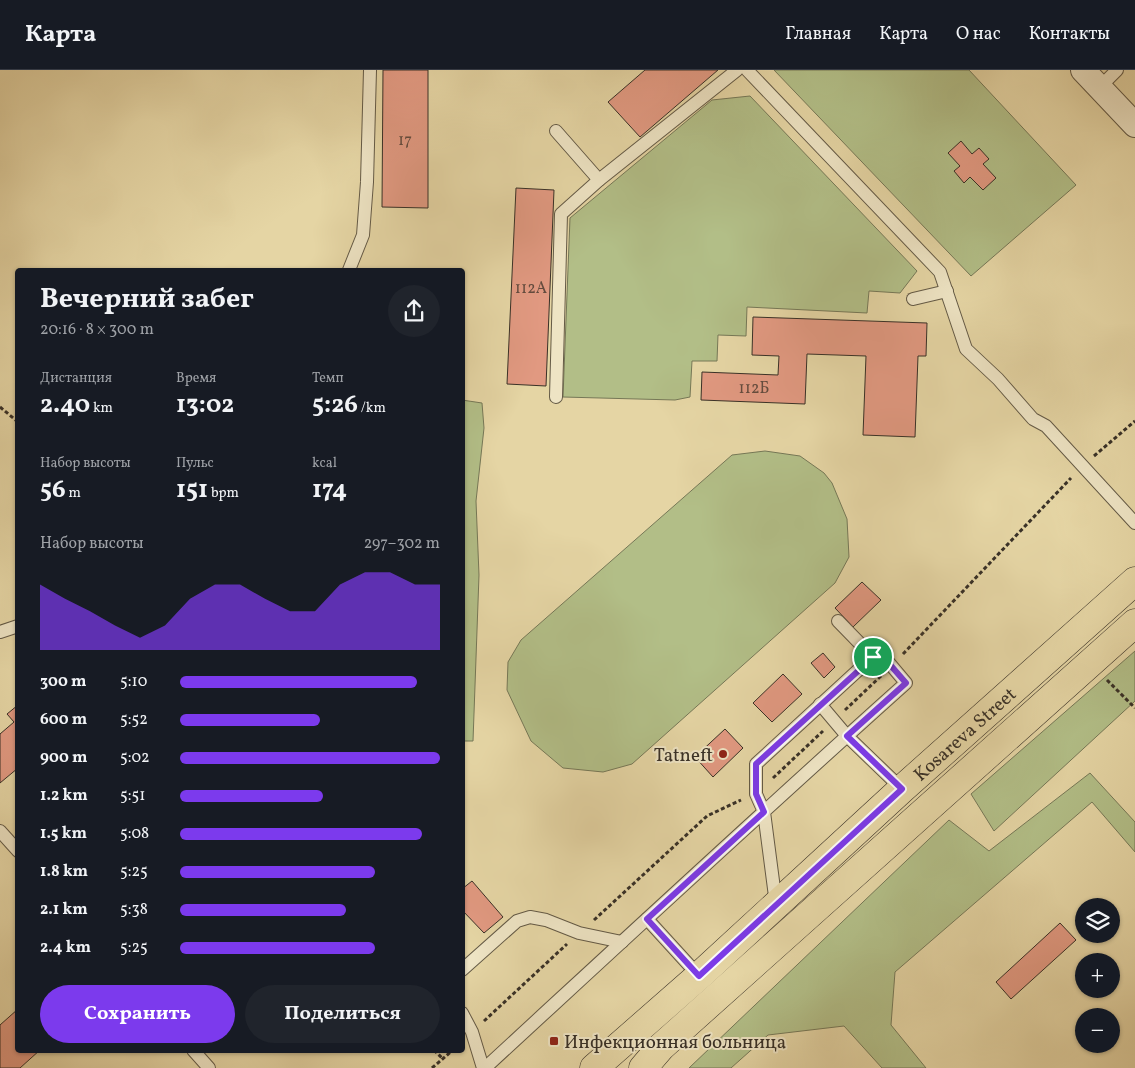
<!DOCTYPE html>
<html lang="ru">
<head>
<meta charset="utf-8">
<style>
	:root { --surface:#171b24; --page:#20242c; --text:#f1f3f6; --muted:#9ea1a6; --line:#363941; --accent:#7c3aed }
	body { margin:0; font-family:Vollkorn,serif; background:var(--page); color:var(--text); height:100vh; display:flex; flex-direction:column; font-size:19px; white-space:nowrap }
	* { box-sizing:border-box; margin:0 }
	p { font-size:16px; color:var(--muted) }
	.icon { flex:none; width:28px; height:28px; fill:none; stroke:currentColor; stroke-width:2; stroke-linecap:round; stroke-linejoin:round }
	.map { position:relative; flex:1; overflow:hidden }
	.panel { position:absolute; left:15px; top:198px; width:450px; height:785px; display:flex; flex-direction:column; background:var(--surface); border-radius:5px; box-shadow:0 1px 4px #0004 }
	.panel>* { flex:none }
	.controls { position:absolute; left:1075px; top:828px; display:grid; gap:10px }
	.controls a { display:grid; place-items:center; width:45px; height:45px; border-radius:50%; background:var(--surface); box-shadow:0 1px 4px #0004; font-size:25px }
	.pin { position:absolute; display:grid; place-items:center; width:42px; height:42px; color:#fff; margin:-21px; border:2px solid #fff; border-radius:50%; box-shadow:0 1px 5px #0007 }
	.round { display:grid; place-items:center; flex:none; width:52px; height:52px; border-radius:26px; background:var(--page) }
	.overview { display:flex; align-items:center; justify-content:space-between; height:85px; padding:0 25px }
	h1 { font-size:28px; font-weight:700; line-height:38px }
	.figures { display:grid; grid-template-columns:repeat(3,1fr); gap:8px; height:85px; padding:5px 25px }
	.figures div { display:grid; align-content:center }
	.figures b { font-size:25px; font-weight:700 }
	.figures small { font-size:14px; font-weight:400 }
	.figures p { font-size:14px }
	.chart { height:140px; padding:10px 25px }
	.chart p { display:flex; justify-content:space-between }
	.chart svg { width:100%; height:90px; margin-top:5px; fill:var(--accent); opacity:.7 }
	.button { display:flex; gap:10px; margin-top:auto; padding:10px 25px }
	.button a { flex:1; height:58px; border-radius:30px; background:var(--accent); color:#fff; font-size:20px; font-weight:700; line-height:58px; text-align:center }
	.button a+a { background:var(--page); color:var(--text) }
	ul { padding:0 25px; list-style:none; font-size:16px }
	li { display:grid; grid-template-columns:80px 60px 1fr; align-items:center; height:38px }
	li i { height:12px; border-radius:6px; background:var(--accent) }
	header { display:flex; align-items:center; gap:30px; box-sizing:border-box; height:70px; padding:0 25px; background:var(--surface); border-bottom:1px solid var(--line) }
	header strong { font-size:24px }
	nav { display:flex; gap:28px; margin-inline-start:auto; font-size:18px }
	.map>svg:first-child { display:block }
	.green { fill:#b2be87; stroke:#767857 }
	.building { fill:#e19981; stroke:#393127 }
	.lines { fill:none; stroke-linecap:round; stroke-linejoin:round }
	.lane-casing { stroke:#645a46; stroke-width:14 }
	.street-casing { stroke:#645a46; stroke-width:26 }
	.primary-casing { stroke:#393127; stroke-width:29 }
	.path { stroke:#393127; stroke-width:3; stroke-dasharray:4 2.5; stroke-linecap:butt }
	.lane { stroke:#eee4c4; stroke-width:12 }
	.street { stroke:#eee4c4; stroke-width:24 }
	.primary { stroke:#e5d5a4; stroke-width:28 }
	.route-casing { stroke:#fff; stroke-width:10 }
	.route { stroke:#7c3aed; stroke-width:6 }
	.poi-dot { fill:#8f2418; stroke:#eee4c4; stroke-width:2 }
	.labels { text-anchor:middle; stroke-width:4; stroke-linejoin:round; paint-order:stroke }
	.number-label { font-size:16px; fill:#634b3e }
	.street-label { font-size:19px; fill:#393127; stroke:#eee4c4 }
	.poi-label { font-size:19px; fill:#393127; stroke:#eee4c4; text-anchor:end }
</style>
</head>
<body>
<header>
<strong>Карта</strong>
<nav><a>Главная</a><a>Карта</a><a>О нас</a><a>Контакты</a></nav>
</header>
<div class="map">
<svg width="1135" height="998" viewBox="0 0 1135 998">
	<rect width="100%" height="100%" fill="#e5d5a4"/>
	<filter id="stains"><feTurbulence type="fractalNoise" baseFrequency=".004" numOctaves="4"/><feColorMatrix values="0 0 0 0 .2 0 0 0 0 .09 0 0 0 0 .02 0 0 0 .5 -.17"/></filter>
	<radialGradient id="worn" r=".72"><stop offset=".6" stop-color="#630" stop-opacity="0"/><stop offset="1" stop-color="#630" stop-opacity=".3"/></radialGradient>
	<g class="green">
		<path d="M774,0h195l107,115 -105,91z"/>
		<path d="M750,26l167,175 -17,22 -31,-2 -2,22 -120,-6 -1,29 -28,-1 -1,26h-25l-2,36 -15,3 -112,-3 7,-179 142,-118z"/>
		<path d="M462,330l20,3 2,25 -8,73 3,74 -6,166h-10z"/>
		<path d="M765,381l35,5 24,17 8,10 15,36 2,38 -14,26 -203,181 -29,8 -40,-4 -32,-27 -24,-51 1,-28 13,-22 211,-185z"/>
		<path d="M1135,581v50l-141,130 -23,-37z"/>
		<path d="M1090,703l45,49v30l-43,-50 -197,170 -4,53 35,43h-44l-38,-42 -76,9 -37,33h-42l260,-248 40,31z"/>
	</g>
	<g class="building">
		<path d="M383,0h45v138l-46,-1z"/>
		<path d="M645,0h73l-78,67 -32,-35z"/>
		<path d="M961,71l11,13 7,-6 10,11 -6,5 13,14 -13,12 -13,-13 -6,6 -10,-12 6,-5 -12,-13z"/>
		<path d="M516,118l38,2 -8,196 -39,-2z"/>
		<path d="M753,247l174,6 -1,33h-8l-3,81 -52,-2 3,-79 -59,-2 -2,50 -104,-4 1,-28 76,3 1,-19 -27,-1z"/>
		<path d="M862,512l19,18 -28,27 -18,-19z"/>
		<path d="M823,583l12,14 -11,11 -13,-15z"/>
		<path d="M783,604l19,20 -30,28 -19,-19z"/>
		<path d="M18,635v63l-18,15v-49l14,-12 -7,-8z"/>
		<path d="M725,659l18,19 -30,29 -18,-20z"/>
		<path d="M472,811l31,36 -19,16 -22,-23v-21z"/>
		<path d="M1060,853l16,17 -65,59 -15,-17z"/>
		<path d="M18,939v41h22l-20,18h-20v-43z"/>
	</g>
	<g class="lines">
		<g class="lane-casing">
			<g id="lane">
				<path d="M747,0l193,202 26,77 32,30 35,40 13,7 89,97"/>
				<path d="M1099,18l18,-18"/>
				<path d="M556,61l43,49"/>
				<path d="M349,200l14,-35 4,-53 3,-112"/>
				<path d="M913,229l34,-8"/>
				<path d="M556,327l5,-183 38,-34 138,-110"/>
				<path d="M838,551l35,36 6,-6"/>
				<path d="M0,562l18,-6"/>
				<path d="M820,634l27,32 55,53"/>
				<path d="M0,761l18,20"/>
				<path d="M647,849l52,57"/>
				<path d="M462,900l55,-49 13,-4 16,3 33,13 43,9"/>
				<path d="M462,943l10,19 11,36"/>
				<path d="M193,980l16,18"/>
				<path d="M485,998c140,-129 279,-258 421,-385l-27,-32 -123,113v30l8,18 12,92"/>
			</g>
		</g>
		<g class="street-casing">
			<path id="street" d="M1083,0l52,55"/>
		</g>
		<g class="primary-casing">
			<g id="primary">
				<path id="s1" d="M594,998l105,-92 203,-187 233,-208"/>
				<path d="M643,998l18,-21 474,-424"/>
			</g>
		</g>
		<g class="path">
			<path d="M0,337l18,15"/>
			<path d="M1094,386l41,-35"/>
			<path d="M903,584l168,-176"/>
			<path d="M1107,610l28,28"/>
			<path d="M845,640l36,-34"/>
			<path d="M773,708l50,-47"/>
			<path d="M594,850l113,-104 34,-16"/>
			<path d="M484,951l83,-77"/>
			<path d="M434,980l9,9"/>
			<path d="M432,998l21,-18"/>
		</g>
		<use href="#lane" class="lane"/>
		<use href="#street" class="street"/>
		<use href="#primary" class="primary"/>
	</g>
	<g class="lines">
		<g class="route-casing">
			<path id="route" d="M879,582l27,31 -59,53 55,53 -203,187 -52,-57 117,-107 -8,-18v-30z"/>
		</g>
		<use href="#route" class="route"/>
	</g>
	<g class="poi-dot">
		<circle cx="723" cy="684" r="5"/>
		<rect x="549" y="966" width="10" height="10" rx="2.5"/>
	</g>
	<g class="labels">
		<g class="number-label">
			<text x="405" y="75">17</text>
			<text x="531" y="223">112А</text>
			<text x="754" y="323">112Б</text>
		</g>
		<g class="street-label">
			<text dy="7" stroke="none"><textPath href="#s1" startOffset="499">Kosareva Street</textPath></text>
		</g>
		<g class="poi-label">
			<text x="713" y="691">Tatneft</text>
			<text x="564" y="978" text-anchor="start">Инфекционная больница</text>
		</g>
	</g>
	<rect width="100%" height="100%" filter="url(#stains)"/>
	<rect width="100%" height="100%" fill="url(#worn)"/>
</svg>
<div class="controls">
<a><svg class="icon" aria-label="layers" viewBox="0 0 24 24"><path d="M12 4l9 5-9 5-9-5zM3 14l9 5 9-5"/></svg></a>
<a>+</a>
<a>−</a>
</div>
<div class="pin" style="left:873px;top:587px;background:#1e9e55"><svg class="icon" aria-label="arrive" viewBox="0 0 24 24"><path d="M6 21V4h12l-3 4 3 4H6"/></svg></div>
<section class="panel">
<div class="overview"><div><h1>Вечерний забег</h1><p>20:16 · 8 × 300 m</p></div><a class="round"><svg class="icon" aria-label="share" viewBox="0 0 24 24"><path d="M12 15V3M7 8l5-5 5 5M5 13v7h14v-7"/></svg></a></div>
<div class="figures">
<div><p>Дистанция</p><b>2.40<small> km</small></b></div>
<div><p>Время</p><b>13:02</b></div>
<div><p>Темп</p><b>5:26<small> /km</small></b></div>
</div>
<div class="figures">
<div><p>Набор высоты</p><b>56<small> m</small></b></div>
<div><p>Пульс</p><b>151<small> bpm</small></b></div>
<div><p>kcal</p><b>174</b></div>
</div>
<div class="chart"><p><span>Набор высоты</span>297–302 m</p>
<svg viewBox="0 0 160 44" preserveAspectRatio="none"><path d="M0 44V12L10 19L20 25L30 32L40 38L50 32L60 19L70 12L80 12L90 19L100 25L110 25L120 12L130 6L140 6L150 12L160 12V44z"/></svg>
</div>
<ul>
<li><b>300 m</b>5:10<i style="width:91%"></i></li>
<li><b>600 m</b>5:52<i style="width:54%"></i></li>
<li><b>900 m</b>5:02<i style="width:100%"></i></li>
<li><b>1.2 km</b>5:51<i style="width:55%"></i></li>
<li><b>1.5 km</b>5:08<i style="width:93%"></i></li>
<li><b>1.8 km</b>5:25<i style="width:75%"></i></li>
<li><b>2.1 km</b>5:38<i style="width:64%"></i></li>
<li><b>2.4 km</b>5:25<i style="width:75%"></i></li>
</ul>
<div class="button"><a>Сохранить</a><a>Поделиться</a></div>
</section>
</div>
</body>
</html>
